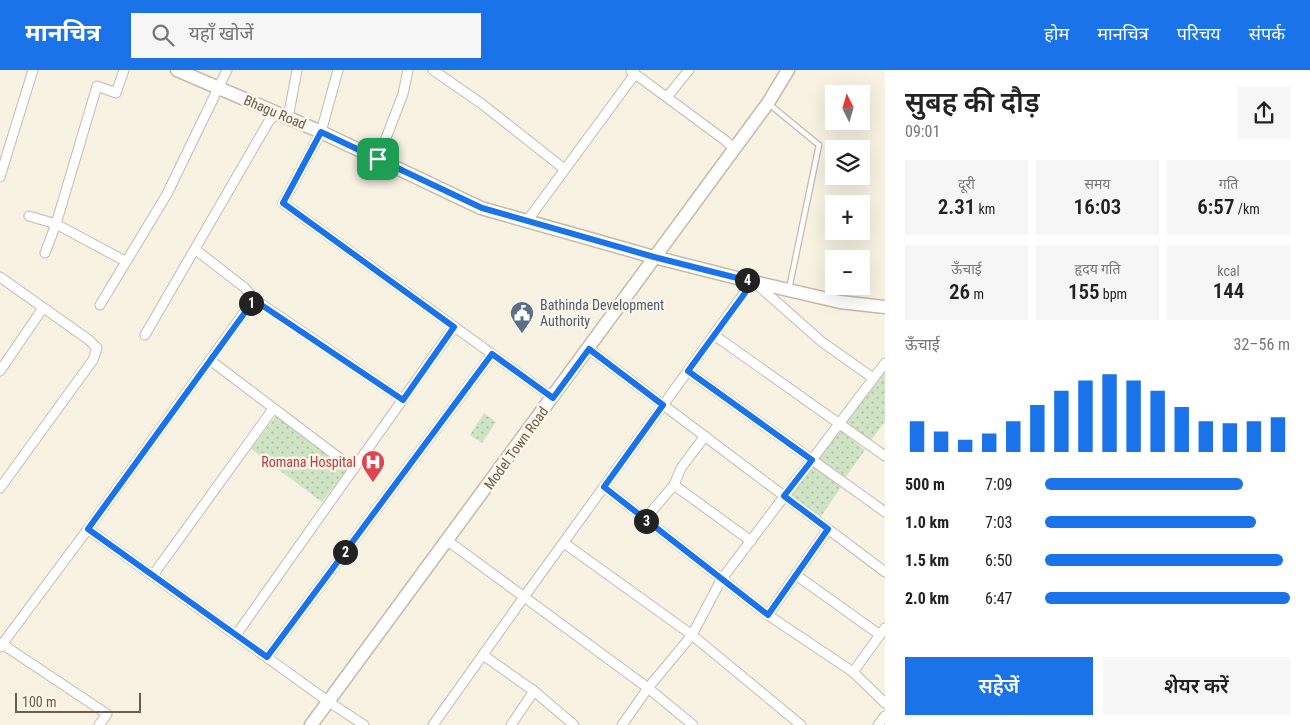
<!DOCTYPE html>
<html lang="hi">
<head>
<meta charset="utf-8">
<style>
	:root { --surface:#fff; --page:#f6f6f6; --text:#222; --muted:#767676; --accent:#1a73e8 }
	body { margin:0; font-family:"Roboto Condensed","Noto Sans Devanagari",sans-serif; background:var(--page); color:var(--text); height:100vh; display:flex; flex-direction:column; font-size:19px; white-space:nowrap }
	* { box-sizing:border-box; margin:0 }
	p { font-size:16px; color:var(--muted) }
	.icon { flex:none; width:28px; height:28px; fill:none; stroke:currentColor; stroke-width:2; stroke-linecap:round; stroke-linejoin:round }
	.map { position:relative; flex:1; overflow:hidden }
	.side { display:flex; flex-direction:column; background:var(--surface); width:425px }
	.side>* { flex:none }
	.needle { width:32px; rotate:355deg }
	.buttons { position:absolute; left:825px; top:15px; display:grid; gap:10px }
	.buttons a { display:grid; place-items:center; width:45px; height:45px; border-radius:0px; background:var(--surface); box-shadow:0 5px 20px #0002; font-size:25px }
	.scale { position:absolute; left:15px; bottom:12px; width:126px; box-sizing:border-box; padding-left:5px; border:2px solid #6d5b4d; border-top:0; font-size:14px; line-height:18px; white-space:nowrap; color:#6d5b4d; -webkit-text-stroke:4px #fcf6e9; paint-order:stroke }
	.pin { position:absolute; display:grid; place-items:center; width:42px; height:42px; color:#fff; margin:-21px; border-radius:10px; box-shadow:0 2px 8px #0006 }
	.km { position:absolute; width:25px; height:25px; margin:-12px; border-radius:50%; background:#222; color:#fff; font-size:14px; line-height:25px; text-align:center }
	.round { display:grid; place-items:center; flex:none; width:52px; height:52px; border-radius:0px; background:var(--page) }
	.overview { display:flex; align-items:center; justify-content:space-between; height:85px; padding:0 20px }
	h1 { font-size:28px; font-weight:600; line-height:38px }
	.figures { display:grid; grid-template-columns:repeat(3,1fr); gap:8px; height:85px; padding:5px 20px }
	.figures div { display:grid; align-content:center; border-radius:0px; background:var(--page); text-align:center }
	.figures b { font-size:21px; font-weight:600 }
	.figures small { font-size:14px; font-weight:400 }
	.figures p { font-size:14px }
	.chart { height:140px; padding:10px 20px }
	.chart p { display:flex; justify-content:space-between }
	.chart svg { width:100%; height:90px; margin-top:5px; stroke:var(--accent); stroke-width:6 }
	.action { display:flex; gap:10px; margin-top:auto; padding:10px 20px }
	.action a { flex:1; height:58px; border-radius:0px; background:var(--accent); color:#fff; font-size:20px; font-weight:600; line-height:58px; text-align:center }
	.action a+a { background:var(--page); color:var(--text) }
	ul { padding:0 20px; list-style:none; font-size:16px }
	li { display:grid; grid-template-columns:80px 60px 1fr; align-items:center; height:38px }
	li i { height:12px; border-radius:6px; background:var(--accent) }
	header { display:flex; align-items:center; gap:30px; box-sizing:border-box; height:70px; padding:0 25px; background:var(--accent); color:#fff }
	header strong { font-size:24px }
	nav { display:flex; gap:28px; margin-inline-start:auto; font-size:18px }
	.search { width:350px; height:45px; background:var(--page); display:flex; align-items:center; gap:12px; box-sizing:border-box; padding:0 18px; border-radius:0px; color:var(--muted); font-size:19px }
	main { display:flex; flex:1; min-height:0 }
	.map>svg:first-child { display:block }
	.park { fill:url(#park-dots) }
	.lines { fill:none; stroke-linecap:round; stroke-linejoin:round }
	.lane-casing { stroke:#c7baac; stroke-width:7 }
	.street-casing { stroke:#c7baac; stroke-width:11 }
	.secondary-casing { stroke:#c7b9a7; stroke-width:15 }
	.lane { stroke:#fff; stroke-width:4.5 }
	.street { stroke:#fff; stroke-width:9 }
	.secondary { stroke:#fff; stroke-width:12 }
	.route-casing { stroke:#fff; stroke-width:10 }
	.route { stroke:#1a73e8; stroke-width:6 }
	.labels { text-anchor:middle; stroke-width:5; stroke-linejoin:round; paint-order:stroke }
	.street-label { font-size:14px; fill:#6d5b4d; stroke:#fcf6e9 }
	.service-label { font-size:14px; fill:#4e5e75; stroke:#fcf6e9; text-anchor:start }
	.health-label { font-size:14px; fill:#be3a42; stroke:#fcf6e9; text-anchor:end }
</style>
</head>
<body>
<header>
<strong>मानचित्र</strong>
<div class="search"><svg class="icon" aria-label="search" viewBox="0 0 24 24"><circle cx="10" cy="10" r="6"/><path d="M15 15l6 6"/></svg>यहाँ खोजें</div>
<nav><a>होम</a><a>मानचित्र</a><a>परिचय</a><a>संपर्क</a></nav>
</header>
<main>
<div class="map">
<svg width="885" height="655" viewBox="0 0 885 655">
	<defs>
		<pattern id="park-dots" width="8" height="8" patternUnits="userSpaceOnUse" patternTransform="scale(1.25)"><rect width="8" height="8" fill="#cee4c4"/><path d="M2 2h.1M6 6h.1" fill="none" stroke="#abbca1" stroke-width="1.8" stroke-linecap="round"/></pattern>
	</defs>
	<rect width="100%" height="100%" fill="#f8f2e3"/>
	<g class="park">
		<path d="M885,299v52l-15,21 -27,-18z"/>
		<path d="M484,343l12,9 -14,21 -12,-8z"/>
		<path d="M276,346l71,54 -25,32 -71,-53z"/>
		<path d="M838,359l27,21 -20,28 -29,-19z"/>
		<path d="M812,390l31,24 -25,37 -35,-23z"/>
	</g>
	<g class="lines">
		<g class="lane-casing">
			<path id="lane" d="M769,34l50,41 -30,144"/>
		</g>
		<g class="street-casing">
			<g id="street">
				<path d="M338,0l-17,62 -38,71 270,195"/>
				<path d="M433,0l49,34 81,64"/>
				<path d="M631,1l95,70 8,8"/>
				<path d="M667,27l22,-27"/>
				<path d="M288,48l9,-48"/>
				<path d="M378,89l25,-65 5,-24"/>
				<path d="M0,107l33,-107"/>
				<path d="M29,146l27,8 69,37"/>
				<path d="M527,151l108,-147"/>
				<path d="M196,180l49,38 9,11"/>
				<path d="M45,183l11,-29 41,-138 19,7 8,-23"/>
				<path d="M0,207l89,63 8,8 -4,12 -93,128"/>
				<path d="M100,235l67,-111 60,-124"/>
				<path d="M145,265l124,-214 8,-8"/>
				<path d="M714,265l171,121"/>
				<path d="M589,279l296,223"/>
				<path d="M210,290l144,109"/>
				<path d="M0,301l43,-63"/>
				<path d="M688,301l197,141"/>
				<path d="M674,415l77,56"/>
				<path d="M604,417l164,128 85,57 32,31"/>
				<path d="M645,449l29,-34 7,-17 24,-32"/>
				<path d="M88,459l241,173 35,23"/>
				<path d="M448,471l200,147 45,37"/>
				<path d="M564,473l128,92 109,90"/>
				<path d="M153,505l120,-166"/>
				<path d="M796,505l84,60"/>
				<path d="M768,545l60,-86"/>
				<path d="M236,565l218,-308"/>
				<path d="M2,574l105,70 -8,11"/>
				<path d="M0,577l88,-118 166,-230 149,101"/>
				<path d="M483,585l51,36 40,34"/>
				<path d="M267,587l225,-303"/>
				<path d="M853,602l32,-44"/>
				<path d="M433,655l91,-128 229,-316 69,61 51,36"/>
				<path d="M511,655l23,-34"/>
				<path d="M622,655l26,-37 44,-53 29,-55 164,-217"/>
				<path d="M878,655l7,-9"/>
			</g>
		</g>
		<g class="secondary-casing">
			<g id="secondary">
				<path d="M177,0l144,62 160,76 173,49 83,21 103,24 45,5"/>
				<path d="M311,655l457,-622 20,-33"/>
			</g>
		</g>
		<use href="#lane" class="lane"/>
		<use href="#street" class="street"/>
		<use href="#secondary" class="secondary"/>
	</g>
	<g class="lines">
		<g class="route-casing">
			<path id="route" d="M321,62l161,76 172,49 99,25 -65,89 124,89 -28,36 44,33 -60,86 -164,-128 59,-82 -74,-56 -36,49 -61,-44 -225,303 -179,-128 166,-229 149,100 51,-73 -171,-124z"/>
		</g>
		<use href="#route" class="route"/>
	</g>
	<defs>
		<g id="civic-pin" transform="scale(1.25)"><path d="M0 17L-7.5 6A9.5 9.5 0 1 1 7.5 6Z" fill="#5c6f8a" stroke="#fcf6e9"/><path d="M-.6-6.5H3V-4.5H.6V-3L4-1V1h2V6H-6V1h2V-1L-.6-3ZM-1.2 2.5V6h2.4V2.5Z" fill="#fff"/></g>
		<g id="hospital-pin" transform="scale(1.25)"><path d="M0 17L-7.5 6A9.5 9.5 0 1 1 7.5 6Z" fill="#e0444e" stroke="#fcf6e9"/><path d="M-5-5h3v3.5h4V-5h3V5h-3V1.5h-4V5h-3Z" fill="#fff"/></g>
	</defs>
	<g fill-rule="evenodd">
		<use href="#civic-pin" x="522" y="243"/>
		<use href="#hospital-pin" x="373" y="392"/>
	</g>
	<g class="labels">
		<g class="street-label">
			<text transform="translate(275 42) rotate(23)" y="5">Bhagu Road</text>
			<text transform="translate(516 378) rotate(-54)" y="5">Model Town Road</text>
		</g>
		<g class="service-label">
			<text x="540" y="240">Bathinda Development<tspan x="540" dy="16">Authority</tspan></text>
		</g>
		<g class="health-label">
			<text x="356" y="397">Romana Hospital</text>
		</g>
	</g>
</svg>
<div class="buttons">
<a><svg class="needle" viewBox="-14 -14 28 28"><path d="M0-13l5 13h-10z" fill="#e53935"/><path d="M0 13l5-13h-10z" fill="#767676"/></svg></a>
<a><svg class="icon" aria-label="layers" viewBox="0 0 24 24"><path d="M12 4l9 5-9 5-9-5zM3 14l9 5 9-5"/></svg></a>
<a>+</a>
<a>−</a>
</div>
<div class="scale">100 m</div>
<div class="pin" style="left:378px;top:89px;background:#1e9e55"><svg class="icon" aria-label="arrive" viewBox="0 0 24 24"><path d="M6 21V4h12l-3 4 3 4H6"/></svg></div>
<b class="km" style="left:251px;top:233px">1</b>
<b class="km" style="left:345px;top:482px">2</b>
<b class="km" style="left:646px;top:451px">3</b>
<b class="km" style="left:747px;top:210px">4</b>
</div>
<section class="side">
<div class="overview"><div><h1>सुबह की दौड़</h1><p>09:01</p></div><a class="round"><svg class="icon" aria-label="share" viewBox="0 0 24 24"><path d="M12 15V3M7 8l5-5 5 5M5 13v7h14v-7"/></svg></a></div>
<div class="figures">
<div><p>दूरी</p><b>2.31<small> km</small></b></div>
<div><p>समय</p><b>16:03</b></div>
<div><p>गति</p><b>6:57<small> /km</small></b></div>
</div>
<div class="figures">
<div><p>ऊँचाई</p><b>26<small> m</small></b></div>
<div><p>हृदय गति</p><b>155<small> bpm</small></b></div>
<div><p>kcal</p><b>144</b></div>
</div>
<div class="chart"><p><span>ऊँचाई</span>32–56 m</p>
<svg viewBox="0 0 160 44" preserveAspectRatio="none"><path d="M5 44V29M15 44V34M25 44V38M35 44V35M45 44V29M55 44V21M65 44V14M75 44V9M85 44V6M95 44V9M105 44V14M115 44V22M125 44V29M135 44V30M145 44V29M155 44V27"/></svg>
</div>
<ul>
<li><b>500 m</b>7:09<i style="width:81%"></i></li>
<li><b>1.0 km</b>7:03<i style="width:86%"></i></li>
<li><b>1.5 km</b>6:50<i style="width:97%"></i></li>
<li><b>2.0 km</b>6:47<i style="width:100%"></i></li>
</ul>
<div class="action"><a>सहेजें</a><a>शेयर करें</a></div>
</section>
</main>
</body>
</html>
